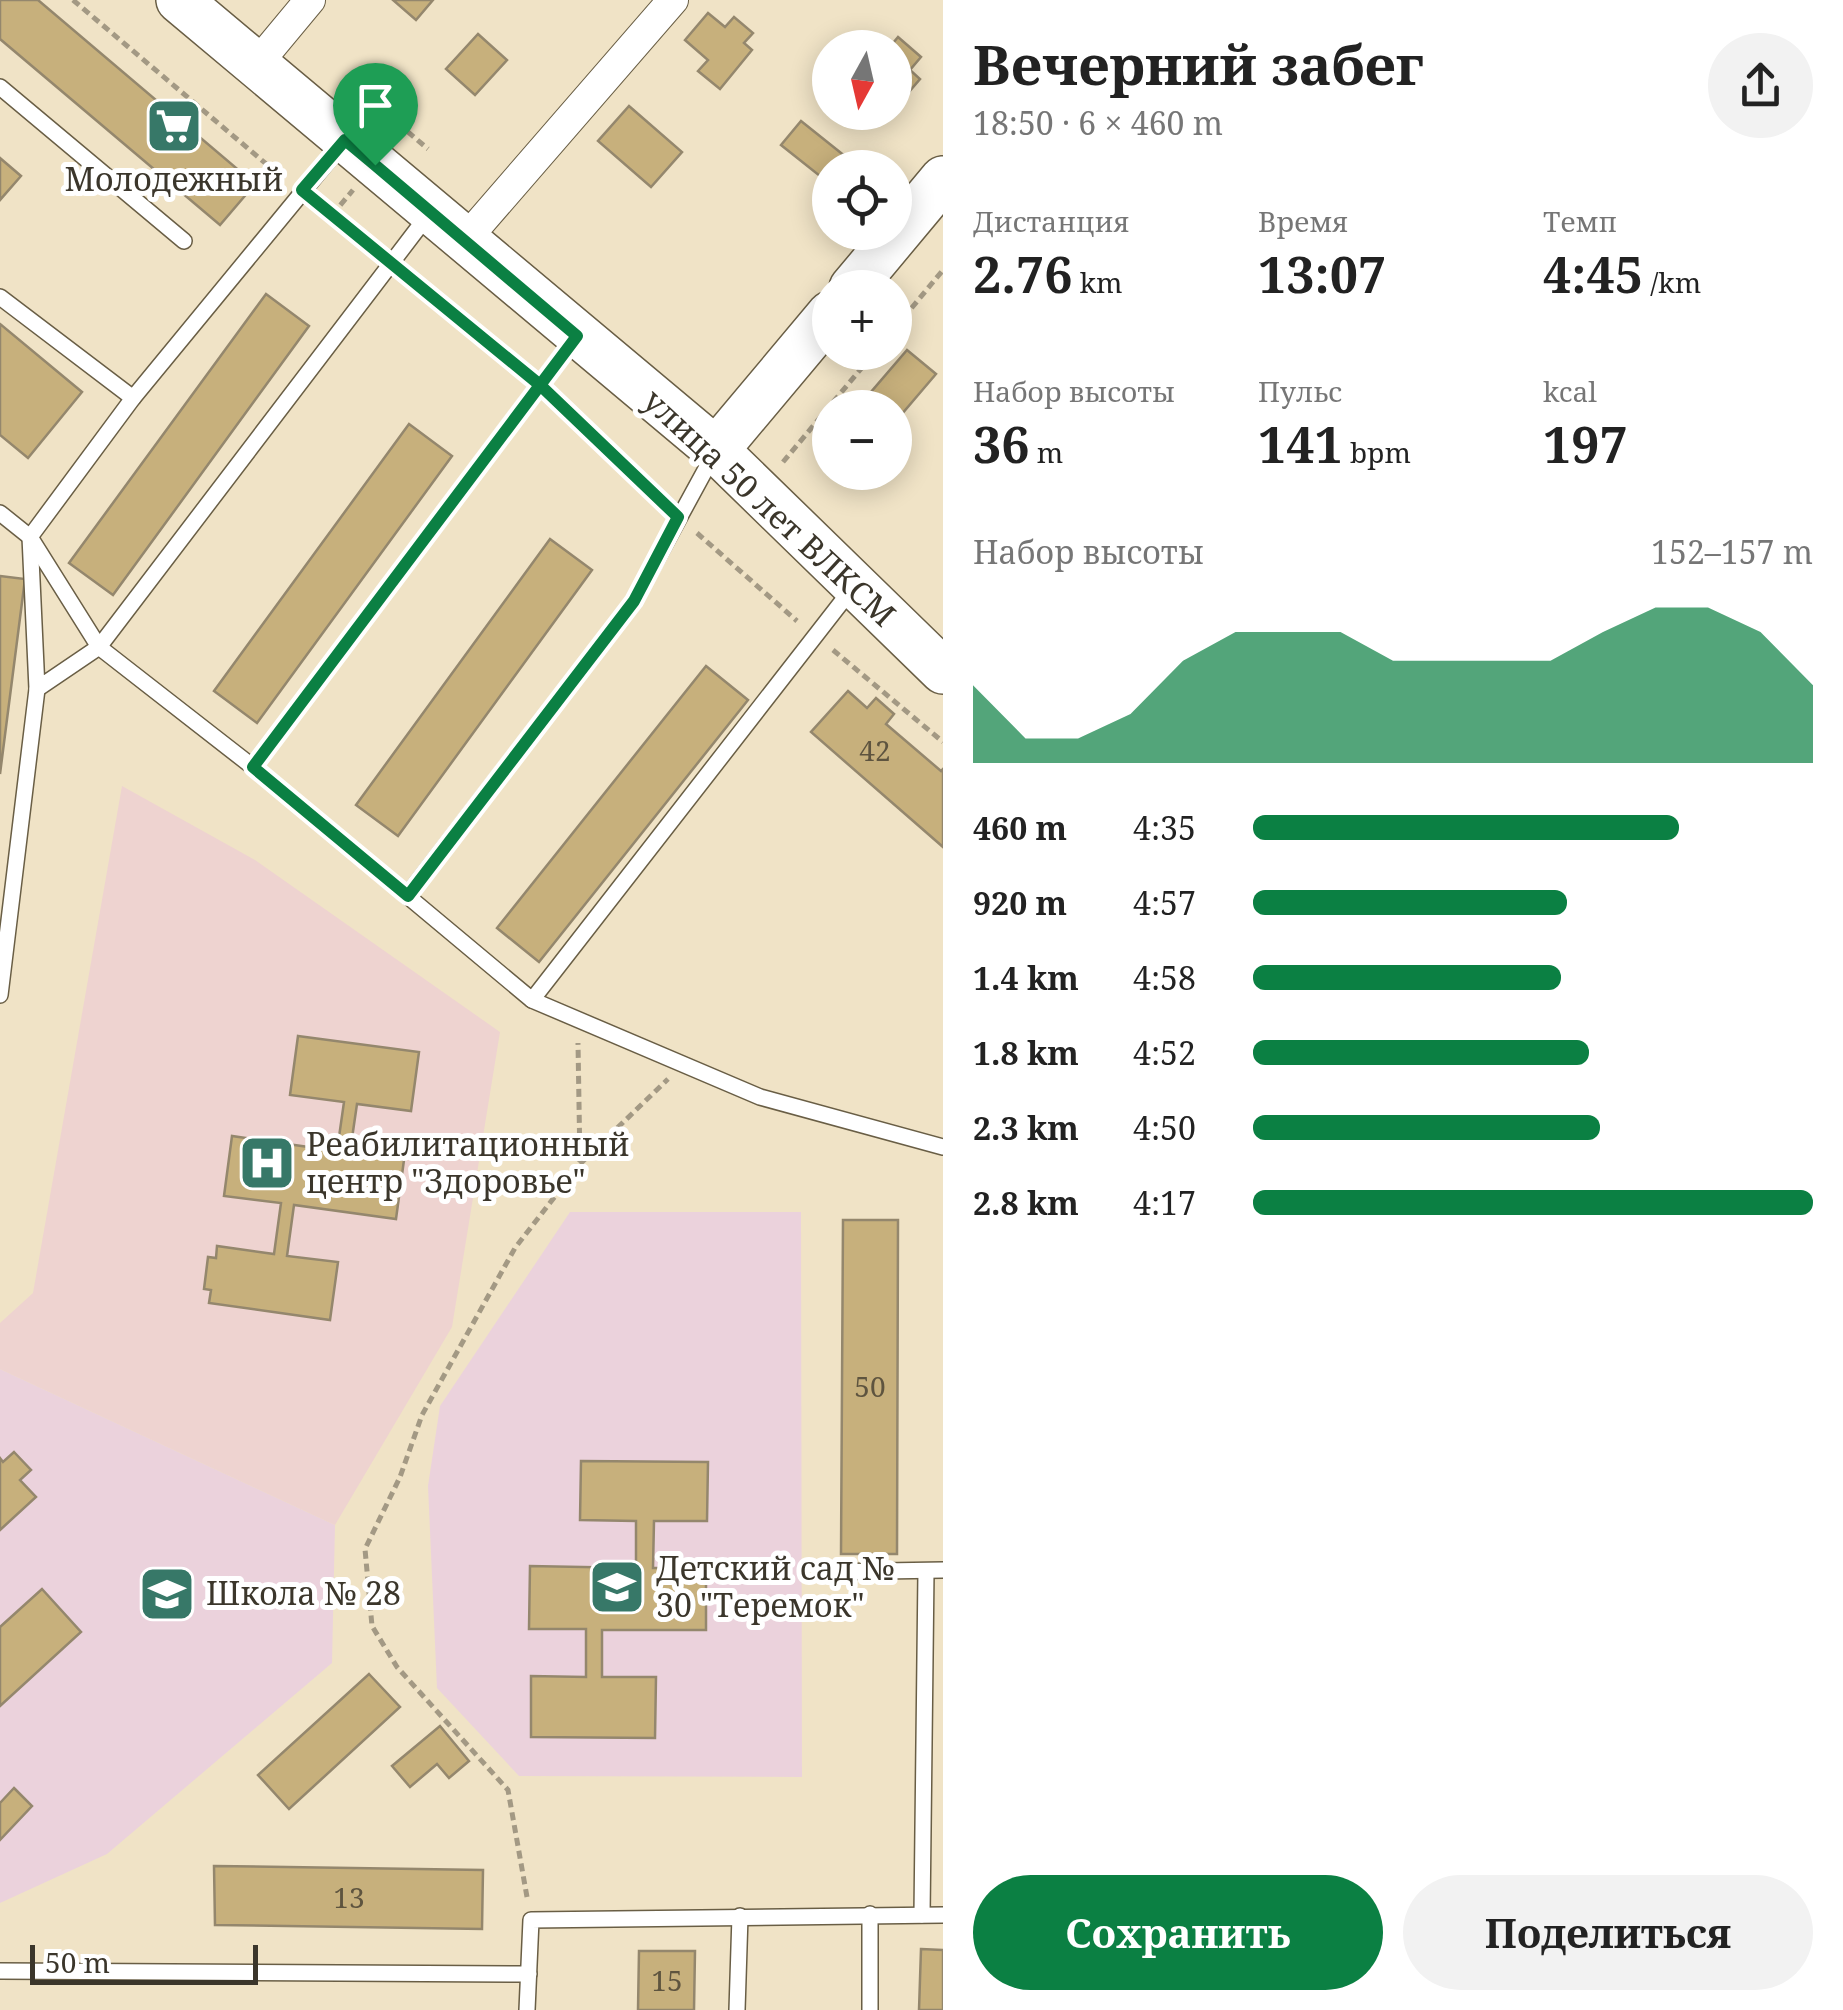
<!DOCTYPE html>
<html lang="ru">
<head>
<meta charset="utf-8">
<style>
	:root { --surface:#fff; --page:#f2f2f2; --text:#222; --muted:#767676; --accent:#0b8043 }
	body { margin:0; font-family:"Noto Serif",serif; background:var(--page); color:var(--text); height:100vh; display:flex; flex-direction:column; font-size:38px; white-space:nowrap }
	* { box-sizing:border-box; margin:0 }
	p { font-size:32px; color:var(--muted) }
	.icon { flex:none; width:55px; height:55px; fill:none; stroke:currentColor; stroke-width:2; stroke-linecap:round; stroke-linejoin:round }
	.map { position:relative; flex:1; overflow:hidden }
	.side { display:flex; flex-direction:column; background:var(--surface); width:900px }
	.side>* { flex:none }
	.needle { width:65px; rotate:188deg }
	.tools { position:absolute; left:812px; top:30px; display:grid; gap:20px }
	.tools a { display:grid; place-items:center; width:100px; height:100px; border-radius:50%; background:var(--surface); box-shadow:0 5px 25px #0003; font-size:50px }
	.scale { position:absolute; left:30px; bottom:25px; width:228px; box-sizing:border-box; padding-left:10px; border:5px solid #3b362b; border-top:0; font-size:28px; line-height:35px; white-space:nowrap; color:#3b362b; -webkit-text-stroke:8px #fff; paint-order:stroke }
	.pin { position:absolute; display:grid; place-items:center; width:85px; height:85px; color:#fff; margin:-102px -42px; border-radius:50% 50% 50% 0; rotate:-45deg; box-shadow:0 0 10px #0007 }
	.pin .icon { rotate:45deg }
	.round { display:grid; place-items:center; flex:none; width:105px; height:105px; border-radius:52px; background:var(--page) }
	.overview { display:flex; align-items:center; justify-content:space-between; height:170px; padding:0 30px }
	h1 { font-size:55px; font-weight:700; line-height:75px }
	.figures { display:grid; grid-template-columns:repeat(3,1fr); gap:15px; height:170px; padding:10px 30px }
	.figures div { display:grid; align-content:center }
	.figures b { font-size:50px; font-weight:700 }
	.figures small { font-size:28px; font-weight:400 }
	.figures p { font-size:28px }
	.chart { height:280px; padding:20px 30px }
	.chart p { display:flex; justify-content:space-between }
	.chart svg { width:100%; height:180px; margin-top:10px; fill:var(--accent); opacity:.7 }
	.action { display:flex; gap:20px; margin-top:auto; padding:20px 30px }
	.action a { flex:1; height:115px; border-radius:60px; background:var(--accent); color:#fff; font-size:40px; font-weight:700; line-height:115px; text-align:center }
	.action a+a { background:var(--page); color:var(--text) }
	ul { padding:0 30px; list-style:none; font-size:32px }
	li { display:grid; grid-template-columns:160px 120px 1fr; align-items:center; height:75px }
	li i { height:25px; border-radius:12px; background:var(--accent) }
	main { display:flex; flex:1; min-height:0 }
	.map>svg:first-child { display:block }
	.education { fill:#ebd2dc }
	.medical { fill:#eed3d0 }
	.building { fill:#c7b07c; stroke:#94876d; stroke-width:2.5 }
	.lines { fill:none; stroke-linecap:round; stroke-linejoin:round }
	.lane-casing { stroke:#695e45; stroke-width:18 }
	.street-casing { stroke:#695e45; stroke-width:32 }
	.secondary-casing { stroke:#695e45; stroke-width:48 }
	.path { stroke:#a39984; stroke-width:5; stroke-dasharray:8 5; stroke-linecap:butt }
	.lane { stroke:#fff; stroke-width:15 }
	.street { stroke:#fff; stroke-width:30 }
	.secondary { stroke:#fff; stroke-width:45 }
	.route-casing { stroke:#fff; stroke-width:20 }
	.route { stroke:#0b8043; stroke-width:12 }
	.labels { text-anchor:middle; stroke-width:10; stroke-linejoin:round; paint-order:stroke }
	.number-label { font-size:28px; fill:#5e543f }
	.poi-label { font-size:32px; fill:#3b362b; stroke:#fff; text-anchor:start }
	.street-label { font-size:32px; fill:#3b362b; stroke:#fff }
</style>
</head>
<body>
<main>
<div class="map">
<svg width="943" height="2010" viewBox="0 0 943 2010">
	<rect width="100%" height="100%" fill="#f0e3c6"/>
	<g class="education">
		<path d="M570,1212h231l1,565 -283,-1 -82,-88 -9,-202 12,-80z"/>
		<path d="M0,1369l335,156 -3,138 -225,191 -107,49z"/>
	</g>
	<path class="medical" d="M122,786l133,74 245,172 -48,295 -117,198 -335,-156v-46l33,-30z"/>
	<g class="building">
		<path d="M0,0h38l217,184 -35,41 -220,-186z"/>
		<path d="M393,0h40l-17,20z"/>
		<path d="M708,13l17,14 9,-10 19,16 -9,10 8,7 -32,39 -22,-18 10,-11 -23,-20z"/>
		<path d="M478,34l29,26 -32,35 -29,-26z"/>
		<path d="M898,37l23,20 -11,13 10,9 -24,28 -1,-59h-6z"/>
		<path d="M629,106l53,46 -31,35 -53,-46z"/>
		<path d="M801,121l50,40 -6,7h-15v16l-49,-39z"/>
		<path d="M0,158l21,18 -21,24z"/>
		<path d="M266,294l43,32 -196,269 -44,-32z"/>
		<path d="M0,324l82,68 -54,66 -28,-23z"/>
		<path d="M907,350l29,24 -41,48v-14h-20l-10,-9z"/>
		<path d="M409,424l43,32 -195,267 -43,-32z"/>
		<path d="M550,539l42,31 -194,266 -42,-31z"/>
		<path d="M0,576l25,3 -25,195z"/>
		<path d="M706,666l42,34 -209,262 -42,-34z"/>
		<path d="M848,691l19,17 9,-10 18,16 -8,10 55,47 2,-2v78l-132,-115z"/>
		<path d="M298,1036l121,16 -8,59 -54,-7 -7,48 54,8 -8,59 -102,-14 -7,51 51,6 -8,58 -121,-17 2,-13 -7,-1 4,-32 8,1 1,-12 57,8 7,-51 -57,-7 8,-60 105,15 7,-49 -54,-7z"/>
		<path d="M843,1220h55l-1,334h-56z"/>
		<path d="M14,1452l17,18 -11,10 16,17 -36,33v-72l3,4z"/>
		<path d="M581,1461l127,1 -1,59h-53l-1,47h53v62h-104v47h54l-1,61 -124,-1v-61l55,1v-48h-57l1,-63 106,2v-47l-56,-1z"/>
		<path d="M42,1589l39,43 -81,74v-79z"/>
		<path d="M369,1674l31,33 -111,102 -31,-34z"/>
		<path d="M440,1726l29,35 -20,17 -12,-14 -27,23 -18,-21z"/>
		<path d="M14,1788l18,18 -32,34v-37z"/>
		<path d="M214,1866l269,4 -1,59 -267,-4z"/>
		<path d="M921,1949l22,1v60h-24z"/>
		<path d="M639,1951h56l-1,59h-56z"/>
	</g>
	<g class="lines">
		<g class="lane-casing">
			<g id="lane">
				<path d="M0,87l184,154"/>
				<path d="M342,144l-209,254 -103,139 7,152 62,-42 329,-432"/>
				<path d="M0,297l133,101"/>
				<path d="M0,513l30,24 69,110 154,120 279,233 319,-410"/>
				<path d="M253,767l322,-429"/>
				<path d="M407,896l227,-295 80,-147"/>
				<path d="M0,995l37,-306"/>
				<path d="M532,1000l228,97 183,50"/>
				<path d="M823,1572l120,-2"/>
				<path d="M922,1915l4,-344"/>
				<path d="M0,1971l529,3"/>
				<path d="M527,2010l4,-90 412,-5"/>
				<path d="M737,2010l3,-94"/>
				<path d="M870,2010v-96"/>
			</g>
		</g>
		<g class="street-casing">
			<g id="street">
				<path d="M256,65l54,-65"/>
				<path d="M464,241l209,-241"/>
			</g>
		</g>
		<g class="secondary-casing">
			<g id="secondary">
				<path d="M179,0l537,450 227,221"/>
				<path d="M852,288l91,-109"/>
				<path d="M716,450l114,-136"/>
			</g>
		</g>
		<g class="path">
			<path d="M73,0l211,179"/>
			<path d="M368,98l60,51"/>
			<path d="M320,205l53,44"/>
			<path d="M332,215l21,-25"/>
			<path d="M409,278l115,94"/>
			<path d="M895,328l48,-58"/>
			<path d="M555,399l108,103"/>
			<path d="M783,462l92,-110"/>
			<path d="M697,533l100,88"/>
			<path d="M833,650l110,92"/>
			<path d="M580,1164l88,-85"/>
			<path d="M527,1897l-19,-107 -111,-123 -25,-41 -7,-77 35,-72 22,-62 93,-167 65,-84 -2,-121"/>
		</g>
		<use href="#lane" class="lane"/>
		<use href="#street" class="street"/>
		<use href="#secondary" class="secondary"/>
	</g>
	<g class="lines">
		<g class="route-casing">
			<path id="route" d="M375,165l202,171c-108,144 -216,287 -324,431l155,129 226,-295 44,-84 -138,-132 -238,-195 43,-50 30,25"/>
		</g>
		<use href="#route" class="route"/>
	</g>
	<defs>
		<g id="supermarket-square" transform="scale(2.875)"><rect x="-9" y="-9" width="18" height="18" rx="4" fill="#377868" stroke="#fff"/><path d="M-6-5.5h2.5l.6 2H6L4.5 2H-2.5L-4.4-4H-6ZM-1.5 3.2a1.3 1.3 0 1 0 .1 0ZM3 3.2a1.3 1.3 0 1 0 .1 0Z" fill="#fff"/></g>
		<g id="hospital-square" transform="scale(2.875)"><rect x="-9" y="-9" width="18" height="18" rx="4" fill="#377868" stroke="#fff"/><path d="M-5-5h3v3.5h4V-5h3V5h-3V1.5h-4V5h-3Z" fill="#fff"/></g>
		<g id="school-square" transform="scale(2.875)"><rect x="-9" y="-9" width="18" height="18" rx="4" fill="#377868" stroke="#fff"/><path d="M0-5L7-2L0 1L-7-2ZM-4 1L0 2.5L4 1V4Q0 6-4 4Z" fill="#fff"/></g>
	</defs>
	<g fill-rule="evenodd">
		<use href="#supermarket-square" x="174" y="126"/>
		<use href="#hospital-square" x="267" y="1163"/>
		<use href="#school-square" x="617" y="1587"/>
		<use href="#school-square" x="167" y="1594"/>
	</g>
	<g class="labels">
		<g class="number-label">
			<text x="875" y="761">42</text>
			<text x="870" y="1397">50</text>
			<text x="349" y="1908">13</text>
			<text x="667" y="1991">15</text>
		</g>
		<g class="poi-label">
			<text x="174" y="191" text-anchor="middle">Молодежный</text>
			<text x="306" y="1156">Реабилитационный<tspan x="306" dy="37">центр "Здоровье"</tspan></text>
			<text x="656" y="1580">Детский сад №<tspan x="656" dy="37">30 "Теремок"</tspan></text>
			<text x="206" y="1605">Школа № 28</text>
		</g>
		<g class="street-label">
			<text transform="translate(769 508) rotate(43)" y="11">улица 50 лет ВЛКСМ</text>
		</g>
	</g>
</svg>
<div class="tools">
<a><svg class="needle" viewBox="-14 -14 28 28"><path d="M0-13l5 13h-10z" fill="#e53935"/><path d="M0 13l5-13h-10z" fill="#767676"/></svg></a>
<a><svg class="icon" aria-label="locate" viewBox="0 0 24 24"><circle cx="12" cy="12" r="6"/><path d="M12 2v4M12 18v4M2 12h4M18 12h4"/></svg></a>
<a>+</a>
<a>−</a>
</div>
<div class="scale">50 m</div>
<div class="pin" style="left:375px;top:165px;background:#1e9e55"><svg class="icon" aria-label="arrive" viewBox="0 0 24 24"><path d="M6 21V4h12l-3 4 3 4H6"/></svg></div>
</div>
<section class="side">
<div class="overview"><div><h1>Вечерний забег</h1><p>18:50 · 6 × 460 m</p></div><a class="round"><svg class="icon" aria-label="share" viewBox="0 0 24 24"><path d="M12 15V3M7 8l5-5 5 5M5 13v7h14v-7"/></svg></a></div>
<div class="figures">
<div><p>Дистанция</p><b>2.76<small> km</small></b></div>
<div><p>Время</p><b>13:07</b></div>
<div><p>Темп</p><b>4:45<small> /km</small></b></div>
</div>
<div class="figures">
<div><p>Набор высоты</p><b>36<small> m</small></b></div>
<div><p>Пульс</p><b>141<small> bpm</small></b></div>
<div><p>kcal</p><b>197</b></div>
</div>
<div class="chart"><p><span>Набор высоты</span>152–157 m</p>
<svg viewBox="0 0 160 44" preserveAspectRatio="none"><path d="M0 44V25L10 38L20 38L30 32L40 19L50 12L60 12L70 12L80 19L90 19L100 19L110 19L120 12L130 6L140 6L150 12L160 25V44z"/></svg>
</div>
<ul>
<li><b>460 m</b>4:35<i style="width:76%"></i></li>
<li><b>920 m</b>4:57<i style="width:56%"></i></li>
<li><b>1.4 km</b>4:58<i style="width:55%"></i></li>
<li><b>1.8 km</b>4:52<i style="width:60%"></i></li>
<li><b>2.3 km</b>4:50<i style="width:62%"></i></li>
<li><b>2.8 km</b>4:17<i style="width:100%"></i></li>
</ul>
<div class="action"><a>Сохранить</a><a>Поделиться</a></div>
</section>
</main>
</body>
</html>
